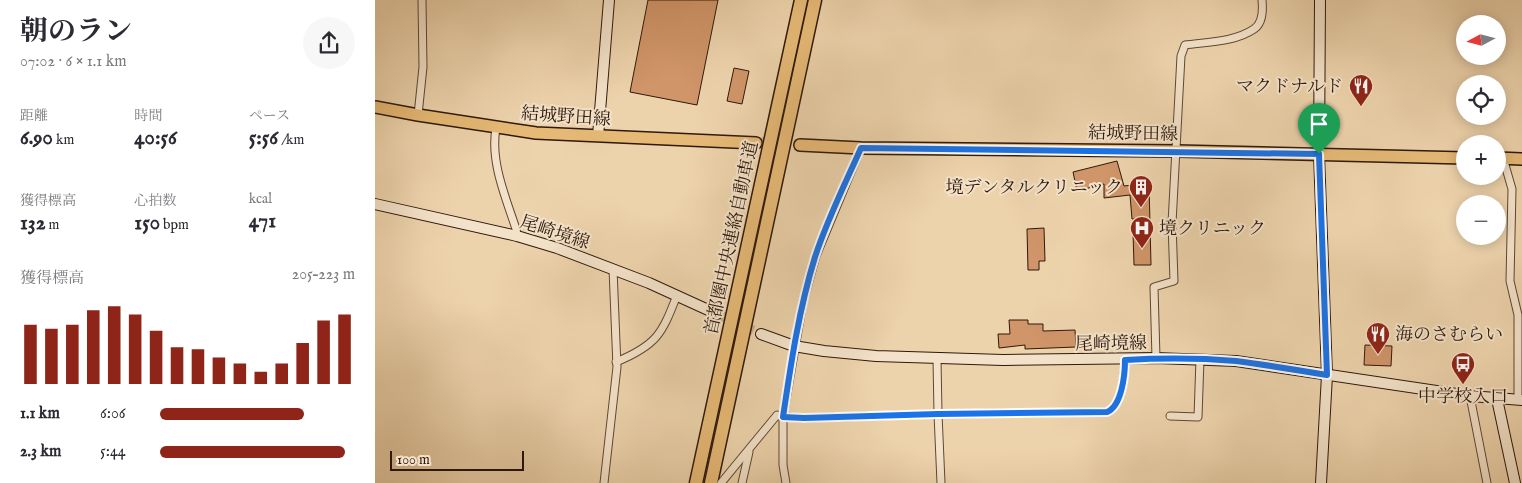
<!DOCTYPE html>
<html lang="ja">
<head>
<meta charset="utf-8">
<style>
	:root { --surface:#fff; --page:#f7f7f7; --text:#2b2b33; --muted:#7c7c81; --accent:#8f2418 }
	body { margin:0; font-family:"IM FELL English","Noto Serif JP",serif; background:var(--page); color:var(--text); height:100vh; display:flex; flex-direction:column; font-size:19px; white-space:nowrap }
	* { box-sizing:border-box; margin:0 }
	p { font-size:16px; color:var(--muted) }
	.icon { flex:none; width:28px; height:28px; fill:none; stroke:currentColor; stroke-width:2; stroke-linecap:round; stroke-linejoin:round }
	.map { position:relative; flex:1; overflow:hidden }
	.drawer { display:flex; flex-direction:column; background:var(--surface); width:375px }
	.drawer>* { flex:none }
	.needle { width:32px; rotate:263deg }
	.fabs { position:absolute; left:1081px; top:15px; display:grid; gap:10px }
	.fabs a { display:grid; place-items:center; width:50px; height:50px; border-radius:50%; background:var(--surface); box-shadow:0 2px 12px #0003; font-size:25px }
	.scale { position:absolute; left:15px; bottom:12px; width:134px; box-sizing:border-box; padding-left:5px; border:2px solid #2f180c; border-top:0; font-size:14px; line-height:18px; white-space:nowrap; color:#2f180c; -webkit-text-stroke:4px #f3e2c9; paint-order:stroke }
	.pin { position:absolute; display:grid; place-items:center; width:42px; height:42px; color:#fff; margin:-51px -21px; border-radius:50% 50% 50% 0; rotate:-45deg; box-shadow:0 0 5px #0007 }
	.pin .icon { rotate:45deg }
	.round { display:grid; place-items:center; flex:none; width:52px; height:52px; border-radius:26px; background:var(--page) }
	.summary { display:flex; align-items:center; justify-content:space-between; height:85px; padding:0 20px }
	h1 { font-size:28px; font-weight:700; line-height:38px }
	.figures { display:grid; grid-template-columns:repeat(3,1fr); gap:8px; height:85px; padding:5px 20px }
	.figures div { display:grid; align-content:center }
	.figures b { font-size:21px; font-weight:700 }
	.figures small { font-size:14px; font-weight:400 }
	.figures p { font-size:14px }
	.chart { height:140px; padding:10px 20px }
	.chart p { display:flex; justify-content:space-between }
	.chart svg { width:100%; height:90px; margin-top:5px; stroke:var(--accent); stroke-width:6 }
	ul { padding:0 20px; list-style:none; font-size:16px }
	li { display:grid; grid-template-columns:80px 60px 1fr; align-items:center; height:38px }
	li i { height:12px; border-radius:6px; background:var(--accent) }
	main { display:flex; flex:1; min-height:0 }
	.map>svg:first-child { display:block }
	.building { fill:#d09569; stroke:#2f180c }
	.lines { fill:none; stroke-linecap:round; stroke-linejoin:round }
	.secondary-tunnel { stroke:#c7ae8c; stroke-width:10; stroke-dasharray:10 5; stroke-linecap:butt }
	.primary-tunnel { stroke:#c7ae8c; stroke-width:11; stroke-dasharray:11 5.5; stroke-linecap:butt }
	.street-casing { stroke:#5e4734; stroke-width:9 }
	.secondary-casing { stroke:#2f180c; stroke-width:12 }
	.primary-casing { stroke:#2f180c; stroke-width:14 }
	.highway-casing { stroke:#2f180c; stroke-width:15 }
	.street { stroke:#f3e2c9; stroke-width:7 }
	.secondary { stroke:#f3e2c9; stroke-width:10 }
	.primary { stroke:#e6ba76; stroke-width:11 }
	.highway { stroke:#e6ba76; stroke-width:12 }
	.route-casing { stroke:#fff; stroke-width:10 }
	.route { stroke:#1a73e8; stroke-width:6 }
	.labels { text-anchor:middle; stroke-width:4; stroke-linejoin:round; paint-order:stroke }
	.poi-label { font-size:18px; fill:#2f180c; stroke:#f3e2c9; text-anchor:end }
	.street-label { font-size:18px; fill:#2f180c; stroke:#f3e2c9 }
</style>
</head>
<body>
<main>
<section class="drawer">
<div class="summary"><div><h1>朝のラン</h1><p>07:02 · 6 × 1.1 km</p></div><a class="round"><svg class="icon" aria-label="share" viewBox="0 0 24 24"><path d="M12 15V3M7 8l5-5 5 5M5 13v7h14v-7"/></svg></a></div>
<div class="figures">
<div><p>距離</p><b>6.90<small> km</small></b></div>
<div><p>時間</p><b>40:56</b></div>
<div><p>ペース</p><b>5:56<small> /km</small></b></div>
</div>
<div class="figures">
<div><p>獲得標高</p><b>132<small> m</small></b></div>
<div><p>心拍数</p><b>150<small> bpm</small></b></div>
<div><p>kcal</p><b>471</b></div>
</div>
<div class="chart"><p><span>獲得標高</span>205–223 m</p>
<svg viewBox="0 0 160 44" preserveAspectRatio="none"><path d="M5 44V15M15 44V17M25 44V15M35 44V8M45 44V6M55 44V10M65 44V18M75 44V26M85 44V27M95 44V31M105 44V34M115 44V38M125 44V34M135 44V24M145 44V13M155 44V10"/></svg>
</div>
<ul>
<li><b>1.1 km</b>6:06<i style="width:74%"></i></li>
<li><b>2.3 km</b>5:44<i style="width:95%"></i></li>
</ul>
</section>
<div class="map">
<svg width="1147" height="483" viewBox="0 0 1147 483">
	<rect width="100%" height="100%" fill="#edd3ac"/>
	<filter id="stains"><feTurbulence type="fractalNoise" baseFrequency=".004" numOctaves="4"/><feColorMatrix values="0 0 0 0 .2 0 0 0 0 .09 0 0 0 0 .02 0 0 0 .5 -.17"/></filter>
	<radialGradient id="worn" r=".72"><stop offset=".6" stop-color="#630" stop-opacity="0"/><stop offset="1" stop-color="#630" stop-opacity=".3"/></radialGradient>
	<g class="building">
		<path d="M273,0h70l-21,105 -67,-13z"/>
		<path d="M359,68l15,3 -7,33 -15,-3z"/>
		<path d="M742,161l7,25 25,-3 2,82h-17l-1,-32h9v-15l-10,1 -2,-24 -26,3v-14l-27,7 -4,-19z"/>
		<path d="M669,228l1,33h-6v9h-11l-1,-41z"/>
		<path d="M634,320h19v4h15v7l32,-1 1,17 -51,2v-4l-26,3 -1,-14h12z"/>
		<path d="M990,345l27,1 -1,20 -27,-1z"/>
	</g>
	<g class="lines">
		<path class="secondary-tunnel" d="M342,314l44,20"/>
		<path class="primary-tunnel" d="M386,143l39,2"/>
		<g class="street-casing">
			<g id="street">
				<path d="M43,115l5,-48 -1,-67"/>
				<path d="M121,128c-6,34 10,70 20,101l1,7"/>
				<path d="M1128,158l9,31 -2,92 8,34v85"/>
				<path d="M781,358l-2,-71 20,-6 -2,-58 9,-167 4,-11c22,-3 50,-3 69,-16 9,-6 9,-19 8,-29"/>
				<path d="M562,359l1,55 3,69"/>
				<path d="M241,362c41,-17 46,-28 61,-67"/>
				<path d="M1095,396l17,87"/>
				<path d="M795,416l28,1 2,-58"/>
				<path d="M229,483l13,-116 -4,-98"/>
				<path d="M346,483l56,-68 6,2 21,1 134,-4 169,-2c15,-6 18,-38 18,-52"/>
				<path d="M367,483l7,-31"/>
				<path d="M411,483l-3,-18v-48l20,-115 13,-46 45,-108"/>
			</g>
		</g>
		<g class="secondary-casing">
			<g id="secondary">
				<path d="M945,0l-1,154 8,221 -6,108"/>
				<path d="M223,136l11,-136"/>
				<path d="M0,204l142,32 40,12 92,35 68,31"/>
				<path d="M386,334l33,12 30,5 52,5 127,4 153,-2 80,3 234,35 52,4"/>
				<path d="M1122,399l18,84"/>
			</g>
		</g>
		<g class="primary-casing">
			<g id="primary">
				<path d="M0,107l43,8 118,18 220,10"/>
				<path d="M425,145l61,3 316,3 288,7"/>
				<path d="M1122,158l25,1"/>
			</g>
		</g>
		<g class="highway-casing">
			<g id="highway">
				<path d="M321,483l105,-483"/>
				<path d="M336,483l104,-483"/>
			</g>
		</g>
		<use href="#street" class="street"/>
		<use href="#secondary" class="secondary"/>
		<use href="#primary" class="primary"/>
		<use href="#highway" class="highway"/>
	</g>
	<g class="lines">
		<g class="route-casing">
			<path id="route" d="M486,148l458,6 8,221c-30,-5 -60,-10 -91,-14 -37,-3 -74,-3 -111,-1 0,14 -3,46 -18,52l-169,2 -134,4 -21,-1c8,-54 16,-108 32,-160 12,-37 30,-73 46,-109z"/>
		</g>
		<use href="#route" class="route"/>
	</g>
	<defs>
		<g id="restaurant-pin" transform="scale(1.25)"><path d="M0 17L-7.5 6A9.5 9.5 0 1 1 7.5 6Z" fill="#8f2418" stroke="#f3e2c9"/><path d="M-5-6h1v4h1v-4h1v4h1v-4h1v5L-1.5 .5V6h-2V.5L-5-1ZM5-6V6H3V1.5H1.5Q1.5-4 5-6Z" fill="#fff"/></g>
		<g id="building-pin" transform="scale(1.25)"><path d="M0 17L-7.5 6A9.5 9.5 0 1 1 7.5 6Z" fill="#8f2418" stroke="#f3e2c9"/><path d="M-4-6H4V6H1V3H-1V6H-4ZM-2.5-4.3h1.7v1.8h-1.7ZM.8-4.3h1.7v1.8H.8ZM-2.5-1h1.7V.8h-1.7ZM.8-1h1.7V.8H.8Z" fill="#fff"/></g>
		<g id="hospital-pin" transform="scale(1.25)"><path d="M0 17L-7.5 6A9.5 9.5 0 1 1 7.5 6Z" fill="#8f2418" stroke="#f3e2c9"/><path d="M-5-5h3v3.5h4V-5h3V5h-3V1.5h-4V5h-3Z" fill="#fff"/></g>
		<g id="bus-pin" transform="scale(1.25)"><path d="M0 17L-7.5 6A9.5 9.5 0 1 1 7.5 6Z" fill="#8f2418" stroke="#f3e2c9"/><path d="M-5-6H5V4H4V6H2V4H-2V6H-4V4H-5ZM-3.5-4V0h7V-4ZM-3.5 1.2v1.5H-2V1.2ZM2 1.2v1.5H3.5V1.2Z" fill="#fff"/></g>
	</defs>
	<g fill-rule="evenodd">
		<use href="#restaurant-pin" x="986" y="86"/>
		<use href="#building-pin" x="766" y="187"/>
		<use href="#hospital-pin" x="767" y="228"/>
		<use href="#restaurant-pin" x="1003" y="334"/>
		<use href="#bus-pin" x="1088" y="364"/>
	</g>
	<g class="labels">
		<g class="poi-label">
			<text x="968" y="92">マクドナルド</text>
			<text x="748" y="193">境デンタルクリニック</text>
			<text x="784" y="234" text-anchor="start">境クリニック</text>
			<text x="1020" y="340" text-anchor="start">海のさむらい</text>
			<text x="1088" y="402" text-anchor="middle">中学校入口</text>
		</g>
		<g class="street-label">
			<text transform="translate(191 116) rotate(4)" y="6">結城野田線</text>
			<text transform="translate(758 133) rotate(1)" y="6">結城野田線</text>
			<text transform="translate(180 232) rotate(18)" y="6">尾崎境線</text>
			<text transform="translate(356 238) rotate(-78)" y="6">首都圏中央連絡自動車道</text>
			<text transform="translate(736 343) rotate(-1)" y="6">尾崎境線</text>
		</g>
	</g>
	<rect width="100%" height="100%" filter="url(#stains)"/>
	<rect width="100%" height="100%" fill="url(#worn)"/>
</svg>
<div class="fabs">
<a><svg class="needle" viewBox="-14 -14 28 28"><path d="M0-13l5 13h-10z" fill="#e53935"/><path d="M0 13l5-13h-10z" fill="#7c7c81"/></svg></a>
<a><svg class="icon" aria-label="locate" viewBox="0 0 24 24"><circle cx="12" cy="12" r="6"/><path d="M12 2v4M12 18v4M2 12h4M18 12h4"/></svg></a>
<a>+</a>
<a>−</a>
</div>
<div class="scale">100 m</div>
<div class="pin" style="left:944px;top:154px;background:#1e9e55"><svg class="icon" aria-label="arrive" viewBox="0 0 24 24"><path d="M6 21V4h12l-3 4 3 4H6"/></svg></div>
</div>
</main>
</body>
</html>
